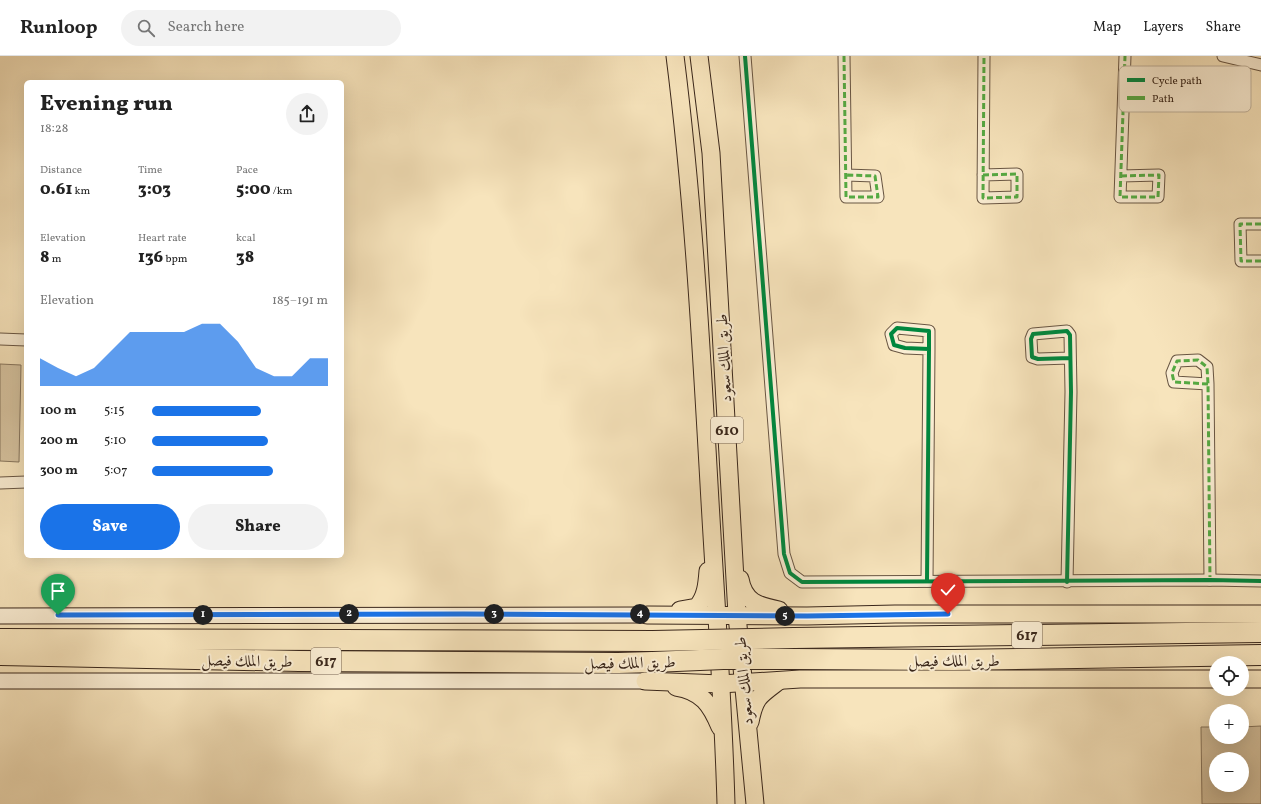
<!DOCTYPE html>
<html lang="en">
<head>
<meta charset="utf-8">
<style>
	:root { --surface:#fff; --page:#f2f2f2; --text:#222; --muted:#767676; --line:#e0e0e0; --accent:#1a73e8 }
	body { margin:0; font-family:Vollkorn,Amiri,serif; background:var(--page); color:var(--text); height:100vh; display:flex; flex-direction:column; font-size:15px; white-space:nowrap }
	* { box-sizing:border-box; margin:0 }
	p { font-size:13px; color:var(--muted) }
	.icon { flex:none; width:22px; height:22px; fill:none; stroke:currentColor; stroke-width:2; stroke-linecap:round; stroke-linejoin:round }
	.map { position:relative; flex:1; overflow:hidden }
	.side { position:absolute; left:24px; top:24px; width:320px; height:478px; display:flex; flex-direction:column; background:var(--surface); border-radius:6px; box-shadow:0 4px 16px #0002 }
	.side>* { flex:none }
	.controls { position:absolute; left:1209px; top:600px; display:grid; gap:8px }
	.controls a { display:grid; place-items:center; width:40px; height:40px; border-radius:50%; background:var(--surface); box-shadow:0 4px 16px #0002; font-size:20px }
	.pin { position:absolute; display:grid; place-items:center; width:34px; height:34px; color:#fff; margin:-41px -17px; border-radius:50% 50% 50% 0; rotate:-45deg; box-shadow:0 0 4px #0007 }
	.pin .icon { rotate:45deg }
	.km { position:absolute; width:20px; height:20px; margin:-10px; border-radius:50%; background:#222; color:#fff; font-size:11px; line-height:20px; text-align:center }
	.round { display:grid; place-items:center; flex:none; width:42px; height:42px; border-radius:21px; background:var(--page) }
	.summary { display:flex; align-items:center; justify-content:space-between; height:68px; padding:0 16px }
	h1 { font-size:22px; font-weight:800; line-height:30px }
	.figures { display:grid; grid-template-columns:repeat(3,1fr); gap:6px; height:68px; padding:4px 16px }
	.figures div { display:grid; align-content:center }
	.figures b { font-size:17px; font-weight:800 }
	.figures small { font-size:11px; font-weight:400 }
	.figures p { font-size:11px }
	.chart { height:112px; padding:8px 16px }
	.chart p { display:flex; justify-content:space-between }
	.chart svg { width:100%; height:72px; margin-top:4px; fill:var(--accent); opacity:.7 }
	.button { display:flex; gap:8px; margin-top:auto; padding:8px 16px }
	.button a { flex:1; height:46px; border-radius:24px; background:var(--accent); color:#fff; font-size:16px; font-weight:800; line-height:46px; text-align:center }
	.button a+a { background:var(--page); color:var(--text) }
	ul { padding:0 16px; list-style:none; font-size:13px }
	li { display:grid; grid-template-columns:64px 48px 1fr; align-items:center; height:30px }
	li i { height:10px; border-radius:5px; background:var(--accent) }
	header { display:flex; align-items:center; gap:24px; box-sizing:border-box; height:56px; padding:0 20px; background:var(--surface); border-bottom:1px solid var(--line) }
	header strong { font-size:19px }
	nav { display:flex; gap:22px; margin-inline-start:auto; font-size:14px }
	.search { width:280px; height:36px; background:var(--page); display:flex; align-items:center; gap:10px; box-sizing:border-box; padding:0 14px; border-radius:22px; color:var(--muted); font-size:15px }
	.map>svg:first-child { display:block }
	.green { fill:#d7c4a1; stroke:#88765e; fill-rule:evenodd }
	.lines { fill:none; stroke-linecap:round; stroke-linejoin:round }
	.street-casing { stroke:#695643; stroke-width:13 }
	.secondary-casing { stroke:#3a271b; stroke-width:17 }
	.primary-casing { stroke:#3a271b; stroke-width:19 }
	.highway-casing { stroke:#3a271b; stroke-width:22 }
	.street { stroke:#faedd3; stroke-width:11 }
	.secondary { stroke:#faedd3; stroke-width:15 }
	.primary { stroke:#f7e4bc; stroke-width:17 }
	.highway { stroke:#f7e4bc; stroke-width:20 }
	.highway-bridge-casing { stroke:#3a271b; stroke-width:22; stroke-linecap:butt }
	.highway-bridge { stroke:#f7e4bc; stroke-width:20 }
	.quiet { stroke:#55aa43; stroke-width:3; stroke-dasharray:6 3; stroke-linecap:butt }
	.cycleway-casing { stroke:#faedd3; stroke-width:6 }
	.cycleway { stroke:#00873e; stroke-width:4 }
	.route-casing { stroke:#fff; stroke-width:8 }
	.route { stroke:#1a73e8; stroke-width:5 }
	.labels { text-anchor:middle; stroke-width:4; stroke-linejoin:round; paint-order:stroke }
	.shield { fill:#faedd3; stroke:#746252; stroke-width:1 }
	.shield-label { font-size:15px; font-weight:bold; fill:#3a271b }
	.street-label { font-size:16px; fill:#3a271b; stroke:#faedd3 }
	.key { fill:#faedd3; stroke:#c0b29c; stroke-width:1 }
	.key-label { font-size:11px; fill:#3a271b }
</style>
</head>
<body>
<header>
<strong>Runloop</strong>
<div class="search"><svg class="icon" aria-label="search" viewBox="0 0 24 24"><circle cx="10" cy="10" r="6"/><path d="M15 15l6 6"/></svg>Search here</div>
<nav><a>Map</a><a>Layers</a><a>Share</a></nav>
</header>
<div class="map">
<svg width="1261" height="748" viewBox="0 0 1261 748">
	<rect width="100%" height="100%" fill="#f7e4bc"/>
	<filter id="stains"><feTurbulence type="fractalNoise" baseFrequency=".005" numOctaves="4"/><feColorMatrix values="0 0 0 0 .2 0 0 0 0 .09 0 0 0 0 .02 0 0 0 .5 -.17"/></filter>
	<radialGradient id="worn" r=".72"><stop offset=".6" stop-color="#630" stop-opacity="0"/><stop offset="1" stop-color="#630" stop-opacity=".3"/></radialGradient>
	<g class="green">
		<path d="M0,308l21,1 -2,97 -19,-1z"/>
		<path d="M1261,670v78h-59l-1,-77h15v10h26v-10zM1216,703h26v26h-26z"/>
	</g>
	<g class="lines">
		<g class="street-casing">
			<g id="street">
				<path d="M745,0l39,498 6,19 12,9 408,-2 51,1"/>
				<path d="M844,0l2,141h32l-3,-21 -29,-1"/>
				<path d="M1223,0l38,9"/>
				<path d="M983,119l34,-1v23l-34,1 1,-142"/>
				<path d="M1121,120l38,-1 -1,22h-38l5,-141"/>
				<path d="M1261,168h-21l1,37h20"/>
				<path d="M0,283l26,1"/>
				<path d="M1208,328l-34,-2 -2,-9 5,-12 21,-1 9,7 1,17 2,196"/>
				<path d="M0,427l26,-1"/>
				<path d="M927,525l2,-232v-18l-32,-3 -6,6 3,11 11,3 24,1"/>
				<path d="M1067,526l4,-190 -1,-57 -3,-4 -34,3 -2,5 1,18 6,2 32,-1"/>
			</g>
		</g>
		<g class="secondary-casing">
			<g id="secondary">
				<path d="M0,560l647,-1"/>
				<path d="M0,625h645"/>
			</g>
		</g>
		<g class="primary-casing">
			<g id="primary">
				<path d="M675,0c18,142 26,285 34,428 6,107 14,213 17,320"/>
				<path d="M699,0l12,97 26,462 18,189"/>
				<path d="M740,523c4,23 18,27 39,31"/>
				<path d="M680,554l17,-3c9,-10 10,-23 11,-36"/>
				<path d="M647,559l160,1 88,-2h366"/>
				<path d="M1242,623h19"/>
				<path d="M645,625l76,3 79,-5h416"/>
				<path d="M676,631c26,4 35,18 44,40"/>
				<path d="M750,666c5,-25 9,-26 29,-41"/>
			</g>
		</g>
		<g class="highway-casing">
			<g id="highway">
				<path d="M794,582l467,-6"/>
				<path d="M0,583l653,2"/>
				<path d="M0,599l299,6 319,2 35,-1"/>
				<path d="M794,603l160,1 307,-5"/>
			</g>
		</g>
		<use href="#street" class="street"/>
		<use href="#secondary" class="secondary"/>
		<use href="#primary" class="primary"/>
		<use href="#highway" class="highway"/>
		<g class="highway-bridge-casing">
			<g id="highway-bridge">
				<path d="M653,585l141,-3"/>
				<path d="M653,606l70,-3h71"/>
			</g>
		</g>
		<use href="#highway-bridge" class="highway-bridge"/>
		<g class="quiet">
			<path d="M844,0l2,141h32l-3,-21 -29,-1"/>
			<path d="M983,119l34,-1v23l-34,1 1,-142"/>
			<path d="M1121,120l38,-1 -1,22h-38l5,-141"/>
			<path d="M1261,168h-21l1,37h20"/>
			<path d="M1208,328l-34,-2 -2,-9 5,-12 21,-1 9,7 1,17 2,196"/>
		</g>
		<g class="cycleway-casing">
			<g id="cycleway">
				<path d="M745,0l39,498 6,19 12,9 408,-2 51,1"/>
				<path d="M927,525l2,-232v-18l-32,-3 -6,6 3,11 11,3 24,1"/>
				<path d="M1067,526l4,-190 -1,-57 -3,-4 -34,3 -2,5 1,18 6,2 32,-1"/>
			</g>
		</g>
		<use href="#cycleway" class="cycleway"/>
	</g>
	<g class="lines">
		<g class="route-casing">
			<path id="route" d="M58,559l406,-1 343,2 141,-2"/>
		</g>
		<use href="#route" class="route"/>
	</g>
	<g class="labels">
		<g class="shield">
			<rect x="711" y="361" width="32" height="26" rx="3"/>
			<rect x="1012" y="566" width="30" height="26" rx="3"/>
			<rect x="311" y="592" width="30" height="26" rx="3"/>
		</g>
		<g class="shield-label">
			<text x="727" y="379">610</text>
			<text x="1027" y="584">617</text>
			<text x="326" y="610">617</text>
		</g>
		<g class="street-label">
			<text transform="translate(723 302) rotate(-93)" y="6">طريق الملك سعود</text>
			<text transform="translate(247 604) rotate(1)" y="6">طريق الملك فيصل</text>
			<text x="954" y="610">طريق الملك فيصل</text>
			<text transform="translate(630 606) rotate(-1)" y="6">طريق الملك فيصل</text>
			<text transform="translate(743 625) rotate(-95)" y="6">طريق الملك سعود</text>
		</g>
	</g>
	<rect x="1119" y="10" width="132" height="46" rx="6" class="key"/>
	<rect x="1127" y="22" width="18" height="4" fill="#00873e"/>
	<rect x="1127" y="40" width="18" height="4" fill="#55aa43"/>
	<g class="key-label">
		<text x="1152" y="28">Cycle path</text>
		<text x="1152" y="46">Path</text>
	</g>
	<rect width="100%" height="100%" filter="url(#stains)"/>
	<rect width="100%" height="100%" fill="url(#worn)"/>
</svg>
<div class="controls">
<a><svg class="icon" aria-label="locate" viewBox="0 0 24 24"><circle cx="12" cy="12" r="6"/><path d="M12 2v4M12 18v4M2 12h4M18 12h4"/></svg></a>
<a>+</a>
<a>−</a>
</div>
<div class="pin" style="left:58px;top:559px;background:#1e9e55"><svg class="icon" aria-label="arrive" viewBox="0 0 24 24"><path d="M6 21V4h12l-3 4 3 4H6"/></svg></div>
<div class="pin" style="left:948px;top:558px;background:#d93025"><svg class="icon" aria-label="check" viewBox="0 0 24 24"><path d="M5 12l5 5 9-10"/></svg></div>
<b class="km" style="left:203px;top:559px">1</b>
<b class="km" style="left:349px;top:558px">2</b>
<b class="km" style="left:494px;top:558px">3</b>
<b class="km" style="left:640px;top:558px">4</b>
<b class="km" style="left:785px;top:560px">5</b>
<section class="side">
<div class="summary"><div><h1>Evening run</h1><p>18:28</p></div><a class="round"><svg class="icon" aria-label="share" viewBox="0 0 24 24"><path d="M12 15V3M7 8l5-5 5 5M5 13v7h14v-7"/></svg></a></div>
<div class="figures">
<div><p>Distance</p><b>0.61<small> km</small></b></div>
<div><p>Time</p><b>3:03</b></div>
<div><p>Pace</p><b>5:00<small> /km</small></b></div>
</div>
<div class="figures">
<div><p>Elevation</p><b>8<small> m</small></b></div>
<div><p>Heart rate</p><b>136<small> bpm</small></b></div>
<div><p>kcal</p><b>38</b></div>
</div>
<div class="chart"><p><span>Elevation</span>185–191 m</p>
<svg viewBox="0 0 160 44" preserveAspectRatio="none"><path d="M0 44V27L10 33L20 38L30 33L40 22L50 11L60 11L70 11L80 11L90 6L100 6L110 17L120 33L130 38L140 38L150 27L160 27V44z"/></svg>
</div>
<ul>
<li><b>100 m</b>5:15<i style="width:62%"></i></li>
<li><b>200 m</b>5:10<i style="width:66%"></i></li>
<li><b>300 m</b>5:07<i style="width:69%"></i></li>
</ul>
<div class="button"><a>Save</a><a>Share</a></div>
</section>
</div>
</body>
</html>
